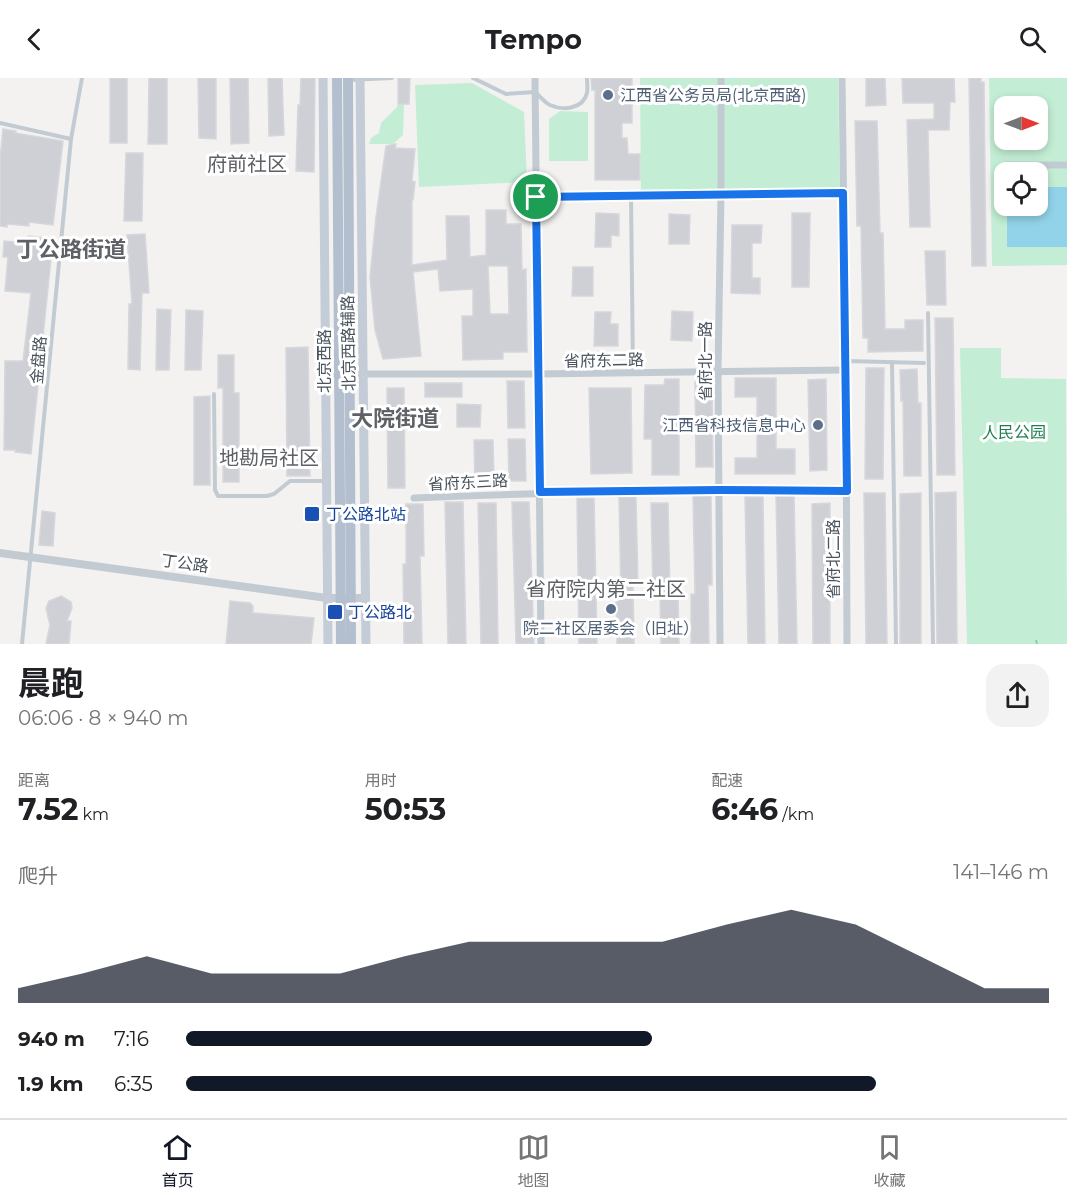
<!DOCTYPE html>
<html lang="zh">
<head>
<meta charset="utf-8">
<style>
	:root { --surface:#fff; --page:#f2f2f2; --text:#202124; --muted:#757577; --line:#e0e0e0; --accent:#111827 }
	body { margin:0; font-family:Montserrat,"Noto Sans SC",sans-serif; background:var(--page); color:var(--text); height:100vh; display:flex; flex-direction:column; font-size:22px; white-space:nowrap }
	* { box-sizing:border-box; margin:0 }
	p { font-size:20px; color:var(--muted) }
	.icon { flex:none; width:33px; height:33px; fill:none; stroke:currentColor; stroke-width:2; stroke-linecap:round; stroke-linejoin:round }
	.map { position:relative; height:566px; overflow:hidden }
	.sheet { display:flex; flex-direction:column; background:var(--surface); flex:1 }
	.sheet>* { flex:none }
	.needle { width:39px; rotate:90deg }
	.fabs { position:absolute; left:994px; top:18px; display:grid; gap:12px }
	.fabs a { display:grid; place-items:center; width:54px; height:54px; border-radius:12px; background:var(--surface); box-shadow:0 3px 9px #0003; font-size:30px }
	.pin { position:absolute; display:grid; place-items:center; width:51px; height:51px; color:#fff; margin:-26px; border:3px solid #fff; border-radius:50%; box-shadow:0 2px 6px #0007 }
	.round { display:grid; place-items:center; flex:none; width:63px; height:63px; border-radius:18px; background:var(--page) }
	.head { display:flex; align-items:center; justify-content:space-between; height:102px; padding:0 18px }
	h1 { font-size:33px; font-weight:700; line-height:45px }
	.figures { display:grid; grid-template-columns:repeat(3,1fr); gap:9px; height:102px; padding:6px 18px }
	.figures div { display:grid; align-content:center }
	.figures b { font-size:30px; font-weight:700 }
	.figures small { font-size:16px; font-weight:400 }
	.figures p { font-size:16px }
	.chart { height:168px; padding:12px 18px }
	.chart p { display:flex; justify-content:space-between }
	.chart svg { width:100%; height:108px; margin-top:6px; fill:var(--accent); opacity:.7 }
	ul { padding:0 18px; list-style:none; font-size:20px }
	li { display:grid; grid-template-columns:96px 72px 1fr; align-items:center; height:45px }
	li i { height:15px; border-radius:8px; background:var(--accent) }
	header { display:flex; justify-content:space-between; align-items:center; height:78px; padding:0 18px; background:var(--surface); font-size:27px; font-weight:700 }
	.tab-bar { display:flex; justify-content:space-around; align-items:center; height:84px; border-top:2px solid var(--line); background:var(--surface); font-size:16px; color:var(--muted) }
	.tab-bar a { display:grid; justify-items:center; gap:3px }
	.tab-bar .current { color:var(--accent) }
	.map>svg:first-child { display:block }
	.green { fill:#c3eed5; fill-rule:evenodd }
	.water { fill:#92d3e9 }
	.building { fill:#cfd0d5; stroke:#d6d7dc; stroke-width:1.5; fill-rule:evenodd }
	.lines { fill:none; stroke-linecap:round; stroke-linejoin:round }
	.path { stroke:#7ccba7; stroke-width:1.5; stroke-dasharray:4.5 3; stroke-linecap:butt }
	.service { stroke:#c3cbd2; stroke-width:4 }
	.minor { stroke:#c3cbd2; stroke-width:7 }
	.tertiary { stroke:#c3cbd2; stroke-width:8 }
	.secondary { stroke:#c3ccd7; stroke-width:9 }
	.primary { stroke:#b3bfce; stroke-width:10 }
	.route-casing { stroke:#fff; stroke-width:12 }
	.route { stroke:#1a73e8; stroke-width:8 }
	.service-dot { fill:#5c6f8a; stroke:#fff; stroke-width:2 }
	.transit-dot { fill:#1a4fb4; stroke:#fff; stroke-width:2 }
	.labels { text-anchor:middle; stroke-width:6; stroke-linejoin:round; paint-order:stroke }
	.service-label { font-size:16px; fill:#4e5e75; stroke:#fff; text-anchor:start }
	.street-label { font-size:16px; fill:#4a545e; stroke:#fff }
	.park-label { font-size:16px; fill:#1c7e51; stroke:#fff }
	.transit-label { font-size:16px; fill:#164399; stroke:#fff; text-anchor:start }
	.quarter-label { font-size:20px; fill:#5e6166; stroke:#fff }
	.district-label { font-size:22px; font-weight:bold; fill:#5e6166; stroke:#fff }
</style>
</head>
<body>
<header><svg class="icon" aria-label="back" viewBox="0 0 24 24"><path d="M15 5l-7 7 7 7"/></svg>Tempo<svg class="icon" aria-label="search" viewBox="0 0 24 24"><circle cx="10" cy="10" r="6"/><path d="M15 15l6 6"/></svg></header>
<div class="map">
<svg width="1067" height="566" viewBox="0 0 1067 566">
	<rect width="100%" height="100%" fill="#f3f2f1"/>
	<g class="green">
		<path d="M640,0h198l2,112 -199,3z"/>
		<path d="M989,0h78v187l-75,1zM1005,28h33v34h-33zM1005,94h33v34h-33z"/>
		<path d="M472,5l52,29 3,70 -108,5 -4,-102z"/>
		<path d="M398,26h6l-1,31 -10,9h-24l2,-6 8,-5 2,-10 16,-16z"/>
		<path d="M560,33l28,1v49h-39v-42z"/>
		<path d="M960,270h41v30l65,1 1,265h-100z"/>
	</g>
	<path class="water" d="M1038,109h29v60h-60v-41h31z"/>
	<g class="building">
		<rect x="110" y="0" width="17" height="65"/>
		<path d="M149,0h18v66h-19z"/>
		<path d="M198,0h18v61l-17,-1z"/>
		<path d="M230,0h18l1,65 -18,1z"/>
		<path d="M268,0h14l2,57 -15,1z"/>
		<path d="M301,0h14l-1,94 -18,-1 2,-66h2z"/>
		<path d="M398,0h12l-1,26h-11z"/>
		<path d="M591,0h41v45h-10v15h5l1,16h12v26h-45v-90h-3z"/>
		<path d="M866,0h19l1,27 -20,1z"/>
		<path d="M902,0h52l1,24h-5l-1,28h-21l2,97h-20l-3,-107 27,-1v-16h-31z"/>
		<path d="M969,0h12v4h3l2,184h-14z"/>
		<path d="M855,43h22l3,112h3l2,96h20v-9h18v31l-55,1v-14h-5l-2,-112h-4z"/>
		<path d="M3,51l13,2 -1,2 48,8 -10,84 -24,-3v4l-22,-2v3l-7,-1v-67z"/>
		<path d="M396,66l-1,4 20,1 -3,32 3,1 -2,18h-1v65l35,-5 -1,-44h23l1,41 16,-2v-45h20v14h15l1,46 4,-1 1,83h-24v7l-40,1 -1,-44h11v-27l-33,2 -2,-22 -25,3 8,84 -38,3 -8,-29 -5,-53 6,-60 10,-71zM488,188h20l1,48h-19z"/>
		<path d="M126,75h17l-1,68h-18z"/>
		<path d="M596,135l23,1v22l-8,-1v12h-16z"/>
		<path d="M792,135h18l-1,74h-17z"/>
		<path d="M669,136l21,1 -1,29h-20z"/>
		<path d="M732,147h30l-1,18h-9v35h8v16l-29,-1z"/>
		<path d="M145,156l4,59h-7l-2,77 -12,-1 1,-65h3l-5,-69z"/>
		<path d="M28,158l25,3 -22,215 -16,-2 1,-2h-12l1,-89h18l8,-68 -26,-2 3,-34h-5l1,-16 23,2z"/>
		<path d="M925,173h20l1,54h-19z"/>
		<path d="M573,189h20v29h-21z"/>
		<path d="M157,231l14,1 -2,60h-13z"/>
		<path d="M186,232l17,1 -2,59h-16z"/>
		<path d="M672,233l21,1 -1,29 -21,-1z"/>
		<path d="M595,234h16l-1,12h8v22h-24z"/>
		<path d="M935,240h18l2,157h-18z"/>
		<path d="M308,269l2,129h-23l-1,-128z"/>
		<path d="M218,277h16v38h5v89h-16v-94h-5z"/>
		<path d="M866,290h18l-1,111h-18z"/>
		<path d="M917,291l1,34h3v73h-17l-1,-75h-2l-1,-31z"/>
		<path d="M735,300h41v71h19v25h-60v-16h22v-61h-22z"/>
		<path d="M665,301h14v96h-27v-36h-8l1,-54h19z"/>
		<path d="M826,301l1,91 -17,1 -2,-91z"/>
		<path d="M507,303h17l1,47h-17z"/>
		<path d="M695,304h17l1,85h-17z"/>
		<rect x="425" y="305" width="37" height="14"/>
		<path d="M387,310h17l1,100h-17z"/>
		<path d="M589,310h42l1,85 -41,1z"/>
		<path d="M210,318v89h-16v-88z"/>
		<path d="M457,326l24,1 -1,22h-23z"/>
		<path d="M508,361h17l1,42h-17z"/>
		<path d="M474,362h19l1,45h-19z"/>
		<path d="M956,414l1,152h-20l-2,-151z"/>
		<path d="M864,415h21l2,151h-21z"/>
		<path d="M921,415v151h-21v-150z"/>
		<path d="M693,418h18l1,89h-4l1,59h-18v-50h4z"/>
		<path d="M776,418h18l3,148h-18z"/>
		<path d="M619,419h17l2,89h-5l1,58h-17l-1,-47h5z"/>
		<path d="M745,419h18l2,147h-17z"/>
		<path d="M577,420h17l3,146h-18z"/>
		<path d="M445,424h18l3,142h-18z"/>
		<path d="M512,424h17l5,142h-18z"/>
		<path d="M478,425h18l2,141h-17z"/>
		<path d="M651,425h17l2,91h8l1,50h-18l-1,-52h-7z"/>
		<path d="M830,425v141h-17l-1,-140z"/>
		<path d="M406,426h17l1,52h-4l2,88h-18l-1,-80h3z"/>
		<path d="M42,433l13,2 -2,33 -14,-1z"/>
		<path d="M61,518l10,6 1,6 -5,13h4l-2,23h-23l4,-19 -4,-17 3,-7z"/>
		<path d="M230,523l20,2 3,3v7l61,5 -3,26h-85z"/>
	</g>
	<g class="lines">
		<path class="path" d="M1036,562l1,4"/>
		<g class="service">
			<path d="M473,0l33,16 29,-2c5,4 9,10 15,13 13,6 33,4 37,-12 1,-4 0,-11 0,-15"/>
			<path d="M348,2l44,-2"/>
			<path d="M0,45l71,16"/>
			<path d="M631,118l2,176"/>
			<path d="M928,235l5,331"/>
			<path d="M847,283l77,2"/>
			<path d="M892,284l4,282"/>
			<path d="M214,316l1,96 3,6h49l7,-2 16,-13h36"/>
			<path d="M22,566l49,-505 11,-61"/>
		</g>
		<g class="minor">
			<path d="M535,0l6,566"/>
			<path d="M842,0l4,292 1,274"/>
			<path d="M1006,87h61"/>
			<path d="M536,119l307,-4"/>
			<path d="M326,296h211l309,-4"/>
			<path d="M414,420c144,-6 288,-9 433,-7"/>
			<path d="M720,566l-2,-273 3,-177v-116"/>
		</g>
		<path class="tertiary" d="M0,475l327,45h39"/>
		<g class="secondary">
			<path d="M323,0l5,566"/>
			<path d="M360,0l6,566"/>
		</g>
		<g class="primary">
			<path d="M337,0l4,566"/>
			<path d="M348,0l3,566"/>
		</g>
	</g>
	<g class="lines">
		<g class="route-casing">
			<path id="route" d="M843,115l4,298 -128,-1 -179,2 -4,-295z"/>
		</g>
		<use href="#route" class="route"/>
	</g>
	<g class="service-dot">
		<circle cx="608" cy="17" r="6"/>
		<circle cx="818" cy="347" r="6"/>
		<circle cx="611" cy="531" r="6"/>
	</g>
	<g class="transit-dot">
		<rect x="304" y="428" width="16" height="16" rx="3"/>
		<rect x="327" y="526" width="16" height="16" rx="3"/>
	</g>
	<g class="labels">
		<g class="service-label">
			<text x="620" y="23">江西省公务员局(北京西路)</text>
			<text x="806" y="353" text-anchor="end">江西省科技信息中心</text>
			<text x="611" y="556" text-anchor="middle">院二社区居委会（旧址）</text>
		</g>
		<g class="street-label">
			<text transform="translate(348 265) rotate(-91)" y="6">北京西路辅路</text>
			<text transform="translate(38 282) rotate(-85)" y="6">金盘路</text>
			<text transform="translate(604 282) rotate(-1)" y="6">省府东二路</text>
			<text transform="translate(324 283) rotate(-90)" y="6">北京西路</text>
			<text transform="translate(705 283) rotate(-90)" y="6">省府北一路</text>
			<text transform="translate(468 404) rotate(-3)" y="6">省府东三路</text>
			<text transform="translate(833 481) rotate(-90)" y="6">省府北二路</text>
			<text transform="translate(185 485) rotate(8)" y="6">丁公路</text>
		</g>
		<g class="park-label">
			<text x="1014" y="360">人民公园</text>
		</g>
		<g class="transit-label">
			<text x="326" y="442">丁公路北站</text>
			<text x="348" y="540">丁公路北</text>
		</g>
		<g class="quarter-label">
			<text x="247" y="93">府前社区</text>
			<text x="269" y="387">地勘局社区</text>
			<text x="606" y="518">省府院内第二社区</text>
		</g>
		<g class="district-label">
			<text x="71" y="179">丁公路街道</text>
			<text x="395" y="348">大院街道</text>
		</g>
	</g>
</svg>
<div class="fabs">
<a><svg class="needle" viewBox="-14 -14 28 28"><path d="M0-13l5 13h-10z" fill="#e53935"/><path d="M0 13l5-13h-10z" fill="#757577"/></svg></a>
<a><svg class="icon" aria-label="locate" viewBox="0 0 24 24"><circle cx="12" cy="12" r="6"/><path d="M12 2v4M12 18v4M2 12h4M18 12h4"/></svg></a>
</div>
<div class="pin" style="left:536px;top:119px;background:#1e9e55"><svg class="icon" aria-label="arrive" viewBox="0 0 24 24"><path d="M6 21V4h12l-3 4 3 4H6"/></svg></div>
</div>
<section class="sheet">
<div class="head"><div><h1>晨跑</h1><p>06:06 · 8 × 940 m</p></div><a class="round"><svg class="icon" aria-label="share" viewBox="0 0 24 24"><path d="M12 15V3M7 8l5-5 5 5M5 13v7h14v-7"/></svg></a></div>
<div class="figures">
<div><p>距离</p><b>7.52<small> km</small></b></div>
<div><p>用时</p><b>50:53</b></div>
<div><p>配速</p><b>6:46<small> /km</small></b></div>
</div>
<div class="chart"><p><span>爬升</span>141–146 m</p>
<svg viewBox="0 0 160 44" preserveAspectRatio="none"><path d="M0 44V38L10 32L20 25L30 32L40 32L50 32L60 25L70 19L80 19L90 19L100 19L110 12L120 6L130 12L140 25L150 38L160 38V44z"/></svg>
</div>
<ul>
<li><b>940 m</b>7:16<i style="width:54%"></i></li>
<li><b>1.9 km</b>6:35<i style="width:80%"></i></li>
</ul>
</section>
<nav class="tab-bar">
<a class="current"><svg class="icon" aria-label="home" viewBox="0 0 24 24"><path d="M3 11l9-7 9 7M6 9v11h12V9"/></svg>首页</a>
<a><svg class="icon" aria-label="map" viewBox="0 0 24 24"><path d="M3 6l6-2 6 2 6-2v14l-6 2-6-2-6 2zM9 4v14M15 6v14"/></svg>地图</a>
<a><svg class="icon" aria-label="saved" viewBox="0 0 24 24"><path d="M7 4h10v16l-5-4-5 4z"/></svg>收藏</a>
</nav>
</body>
</html>
